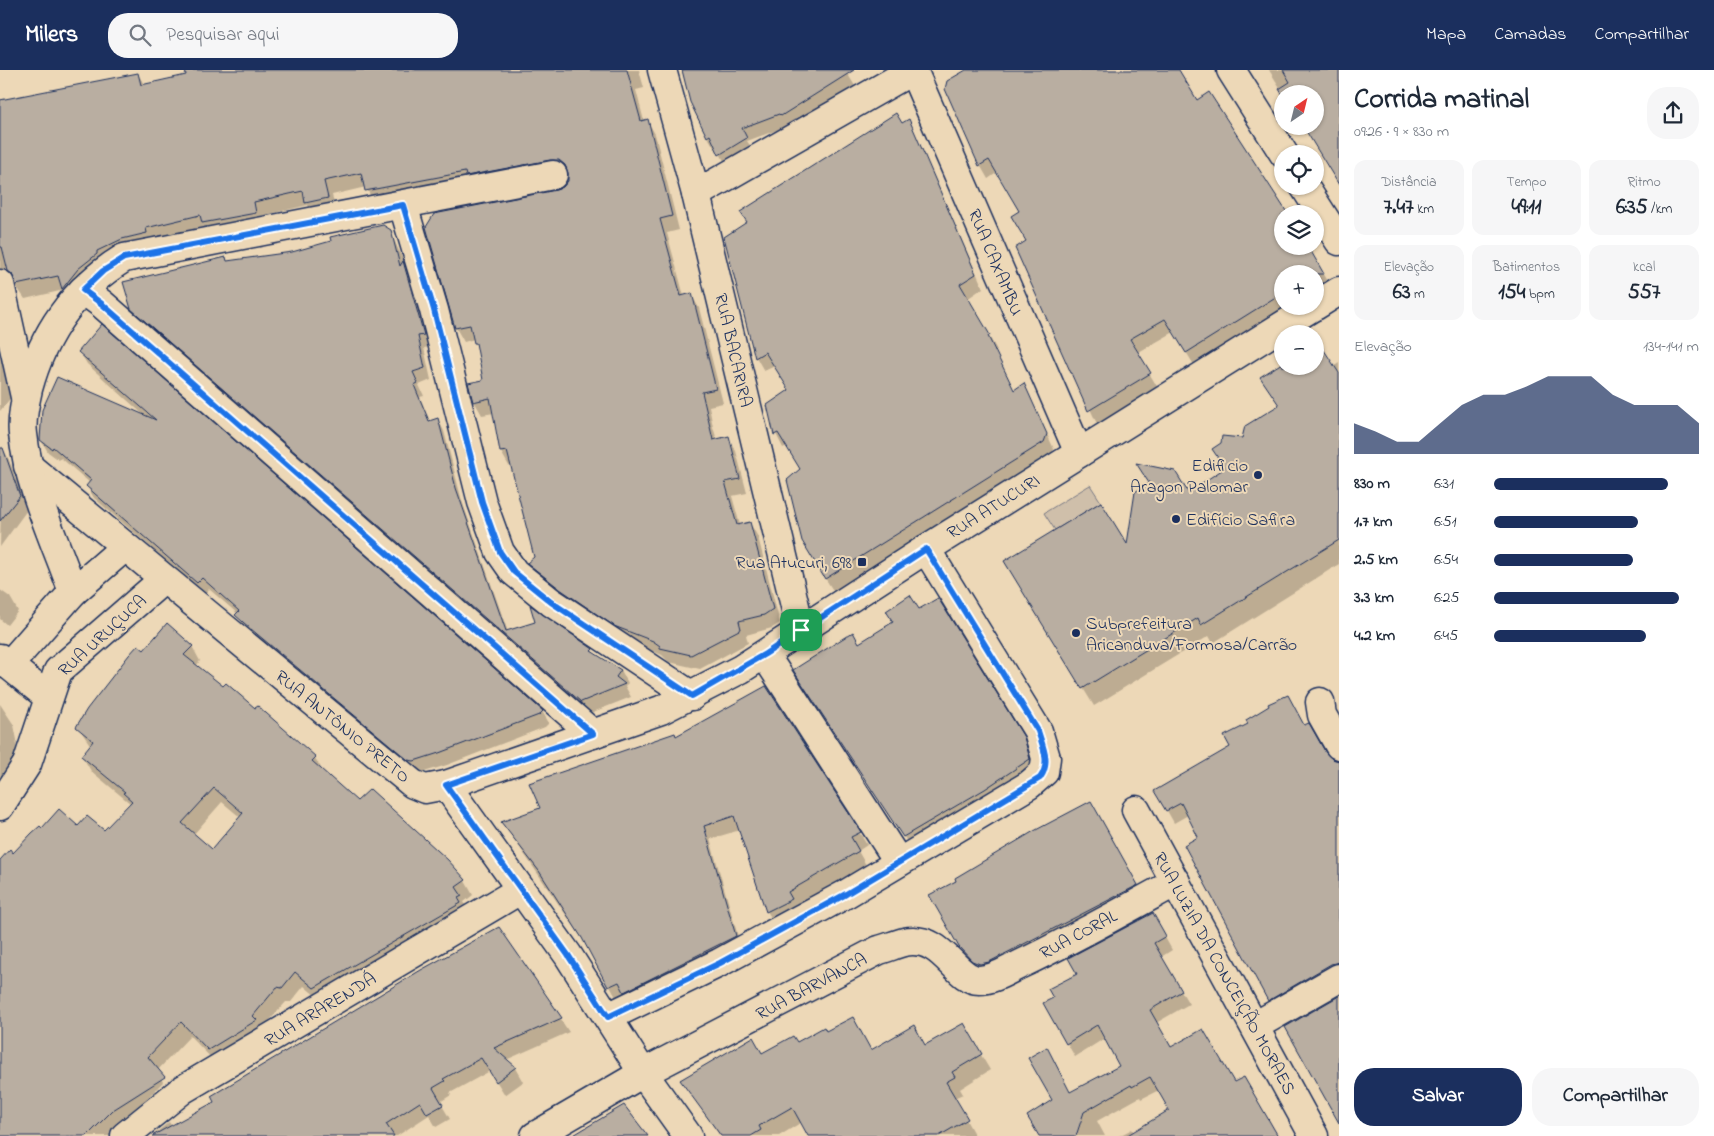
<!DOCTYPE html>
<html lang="pt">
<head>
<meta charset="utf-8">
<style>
	:root { --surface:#fff; --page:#f6f6f7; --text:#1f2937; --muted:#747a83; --accent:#1b2f5e }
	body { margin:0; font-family:"Indie Flower",sans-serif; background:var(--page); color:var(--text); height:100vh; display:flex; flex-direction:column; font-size:19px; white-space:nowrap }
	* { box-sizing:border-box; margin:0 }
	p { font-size:16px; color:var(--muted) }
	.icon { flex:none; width:28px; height:28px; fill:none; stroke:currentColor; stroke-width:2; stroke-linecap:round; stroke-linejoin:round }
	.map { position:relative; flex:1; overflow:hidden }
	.side { display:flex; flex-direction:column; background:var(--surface); width:375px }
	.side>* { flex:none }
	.needle { width:32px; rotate:35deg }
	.controls { position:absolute; left:1274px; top:15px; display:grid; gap:10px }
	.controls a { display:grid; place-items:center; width:50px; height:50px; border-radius:50%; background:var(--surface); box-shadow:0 1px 4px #0004; font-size:25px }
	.pin { position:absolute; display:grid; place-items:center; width:42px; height:42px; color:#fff; margin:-21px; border-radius:10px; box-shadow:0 2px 8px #0006 }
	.round { display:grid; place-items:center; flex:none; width:52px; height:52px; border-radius:20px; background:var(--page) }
	.overview { display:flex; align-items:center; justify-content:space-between; height:85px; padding:0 15px }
	h1 { font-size:28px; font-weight:800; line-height:38px }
	.stats { display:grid; grid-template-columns:repeat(3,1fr); gap:8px; height:85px; padding:5px 15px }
	.stats div { display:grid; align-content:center; border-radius:12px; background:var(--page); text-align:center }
	.stats b { font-size:21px; font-weight:800 }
	.stats small { font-size:14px; font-weight:400 }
	.stats p { font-size:14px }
	.chart { height:140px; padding:10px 15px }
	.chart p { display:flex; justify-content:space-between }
	.chart svg { width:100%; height:90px; margin-top:5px; fill:var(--accent); opacity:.7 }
	.action { display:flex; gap:10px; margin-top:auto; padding:10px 15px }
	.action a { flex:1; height:58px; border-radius:20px; background:var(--accent); color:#fff; font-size:20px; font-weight:800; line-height:58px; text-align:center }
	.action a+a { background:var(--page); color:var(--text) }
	ul { padding:0 15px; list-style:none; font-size:16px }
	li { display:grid; grid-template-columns:80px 60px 1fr; align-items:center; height:38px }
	li i { height:12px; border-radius:6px; background:var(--accent) }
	header { display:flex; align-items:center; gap:30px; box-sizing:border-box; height:70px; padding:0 25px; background:var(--accent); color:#fff }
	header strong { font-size:24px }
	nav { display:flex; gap:28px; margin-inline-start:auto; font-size:18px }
	.search { width:350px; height:45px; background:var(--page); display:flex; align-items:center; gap:12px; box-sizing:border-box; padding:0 18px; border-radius:20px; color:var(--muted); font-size:19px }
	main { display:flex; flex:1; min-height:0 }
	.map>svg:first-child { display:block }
	.green { fill:#cfbfaa; stroke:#757784 }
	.shadow { fill:#0003; fill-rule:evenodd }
	.building { fill:#b9aea1; stroke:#1b2f5e; fill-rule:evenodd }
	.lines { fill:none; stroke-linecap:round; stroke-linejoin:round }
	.minor-casing { stroke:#1b2f5e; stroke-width:31 }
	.minor { stroke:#edd8b7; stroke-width:28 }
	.route-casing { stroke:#fff; stroke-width:10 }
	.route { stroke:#1a73e8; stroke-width:6 }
	.poi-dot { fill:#1b2f5e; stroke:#edd8b7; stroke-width:2 }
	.labels { text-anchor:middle; stroke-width:4; stroke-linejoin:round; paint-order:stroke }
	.street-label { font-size:18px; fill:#1b2f5e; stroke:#edd8b7 }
	.poi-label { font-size:18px; fill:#1b2f5e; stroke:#edd8b7; text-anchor:end }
</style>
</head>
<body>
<header>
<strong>Milers</strong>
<div class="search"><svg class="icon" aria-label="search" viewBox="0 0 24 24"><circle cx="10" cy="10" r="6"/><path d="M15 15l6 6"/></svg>Pesquisar aqui</div>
<nav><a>Mapa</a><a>Camadas</a><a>Compartilhar</a></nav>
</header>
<main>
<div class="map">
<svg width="1339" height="1066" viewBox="0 0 1339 1066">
	<rect width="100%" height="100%" fill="#edd8b7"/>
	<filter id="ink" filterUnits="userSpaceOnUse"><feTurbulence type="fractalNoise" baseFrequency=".02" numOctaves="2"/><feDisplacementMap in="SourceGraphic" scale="10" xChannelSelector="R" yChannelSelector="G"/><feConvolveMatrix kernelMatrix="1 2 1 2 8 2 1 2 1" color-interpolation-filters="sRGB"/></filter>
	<g filter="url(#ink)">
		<path class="green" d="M1090,415l11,17 -46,28 -11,-17z"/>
		<g class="shadow">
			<path d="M186,0h453l5,18 -8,2 8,31 3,-1 8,14 24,96 -12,3 17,63 7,-2 8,14 24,95 -14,3 4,21 4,13 11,-2 8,13 11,42 -15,3 8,29 10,-2 8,14 22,86 -8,5 -26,7 2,8 -48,26 -31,-7 -7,-7 -38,-16 -87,-62 -8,-14 6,-6 -23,-92 -3,1 -8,-14 -7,-39 -12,2 -8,-14 11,-20 -6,-31 -5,-11 -10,3 -8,-14 100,-136 8,-4 5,-7 -1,-7 -9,-1 -184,32 -9,-18 -34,8 4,17 -21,4 -7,-11 -47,11 2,11 -57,2 -135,72 -7,-11 -39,9 -11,-16 -9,-1 -5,3v-183l138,-28 7,12 42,-10z"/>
			<path d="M684,0h167l-4,3 8,13 -66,41 -1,-1 -41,15 6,9 -26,17 -10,-20 -2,2 -7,-12 -17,-35z"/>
			<path d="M968,0h209l20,31 85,113v32l38,23 8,14 -13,8v-17h-33v32h8l-96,59 -20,-33 -37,21 21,35 -61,36 -80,-175 11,-7 -8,-31 -22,-39 -10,7 -8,-14z"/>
			<path d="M1269,0h70v112l-24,-56v-32h-31z"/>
			<path d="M909,51l74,167 -16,11 30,51 -2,1 19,40 10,-6 30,64 -3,7 -217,136 -23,-36 -10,-86 -14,-24 -4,2 -7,-14 15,-43 -16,-25 -11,5 -8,-14 146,-232z"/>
			<path d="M390,161l20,44 20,72 -6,1 7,32 -12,5 5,11 -4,1 10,25 8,-3 6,12 18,70 46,131 28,-9 -4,-15 60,42 3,5 26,15 7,13 -3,3 6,11 -43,17 -448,-393 -7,-13 94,-46 65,-9z"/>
			<path d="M0,268l13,57 -13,16z"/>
			<path d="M1315,274l18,22 6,-4v202l-126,79 -4,-7 -115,70 -78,-127 112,-31 60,-54 38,-25 17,-29 37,-34 -18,-29 20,-13v2h33z"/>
			<path d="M80,282l462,359 7,12 -4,4 -98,38 -26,8 -5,-1 -172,-145 -6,-13 -29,-25 -4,5 -111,-96 -7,-12 3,-3 -29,-25 -2,2 -11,-8 -7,-12 105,-23 -59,-53z"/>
			<path d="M2,376l7,14 18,50 -27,37z"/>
			<path d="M0,520l10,7 8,14 -11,14 -7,-6z"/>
			<path d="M919,541l104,127 8,14 6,23 -125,74 -109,-165 56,-40z"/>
			<path d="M192,576l8,15 -4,5 119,92 9,15 33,29 108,79 8,14 -9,7 5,9 -146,91 -19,-16 -13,16h-5l-25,28 -44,34 -27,-28 -33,35 6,11 -53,54h-110v-274l14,-7 28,-25 37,-3 25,5 27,-28 -40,-33 -9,-15 9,-10 -13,-19 66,-75zM222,732l18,15 -28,34 -19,-16z"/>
			<path d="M0,634l14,21 3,15 -2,16 -9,19 -6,6z"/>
			<path d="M1304,657l21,27 6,6 8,2v214l-63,36 -88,-197 -14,8 -18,-32z"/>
			<path d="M676,667l183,95 8,13 -9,6 8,14 -71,41 3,7 -23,11 -8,-13 -27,-81 -30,9 32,111 -125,49 -29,-52 -85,-124 39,-14z"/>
			<path d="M1090,733l54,96 -150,78 -26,-16 -37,-66z"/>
			<path d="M1152,844l20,36 -11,7 28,47 -33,19 15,26 63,35 43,52h-158l13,-7 2,4 36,-22 -11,-21 -18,9 -1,-2 -43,24 8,15h-65l30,-43 51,-27 -16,-28 -30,19 -30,-53 10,-5 23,-25z"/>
			<path d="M499,858l70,104 -63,28 9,8 8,14 -18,13 -15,-24 -40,22 1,2 -11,7 10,17 -14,8 -7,-12 -32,21h-245l17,-14 3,5 44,-24z"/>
			<path d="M963,955l27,45 -30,19 3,5 -9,4 21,38h-166l-7,-14 -23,14h-59l-38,-56 144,-48 45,19 54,-4z"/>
		</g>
		<g class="building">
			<path d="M185,0h442l14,51 7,-2 24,97 -12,3 21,77 11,-3 24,96 -14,3 11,48 16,-4 11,43 -15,3 12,43 13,-3 23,87 -9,6 -25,6 2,8 -50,26 -31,-7v-2l-7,-5 -39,-15 -54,-37 -33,-26 7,-6 -27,-106 -7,1 -10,-54 -17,4 -5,-19 15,-3 -7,-37h-2l-4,-18 -15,3 -29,-101 8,-13 122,-24 7,-3 5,-6v-8l-3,-8 -6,-5h-9l-84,16 -1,-4 -100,19 -4,-18 -37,8 4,17 -23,5 -2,-12 -49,11 2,11 -54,10 -2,-8 -54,13 1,5 -25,6 -25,12v3l-19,15 -16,20 -4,-13 -42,9 -4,-11 -4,-3 -6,-24h-2v-147l138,-27 3,12 45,-10z"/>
			<path d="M682,0h172l-73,46 -2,-2 -37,14 5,10 -28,17 -9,-20 -3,2 -17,-35z"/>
			<path d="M966,0h213l18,30 12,-8 79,122h-6v32h26l16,28h-42v19l-96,60 -21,-34 -35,20 21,34 -63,38 -73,-163 11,-7 -15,-25 8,-5 -30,-51 -10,6 -34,-77 2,-8z"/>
			<path d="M1283,0h56v115l-36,-59h12v-32h-33l-3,-5 11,-7z"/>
			<path d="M896,43l6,10 7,-4 67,155 -16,10 30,51 -2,1 26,54 10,-7 23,51 -3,8 -219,137 -23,-38 -15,-61 13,-11 -22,-36 -4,2 -7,-30 22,-15 -24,-38 -10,6 -31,-121 23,-15 -7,-10z"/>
			<path d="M383,155l8,5 9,36 3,-5 21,74 -6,1 7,32 -12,4 5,11 -4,2 15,36 9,-3 18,70 50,143 29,-9 -5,-17 63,44 -2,2 30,19 -5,7 9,7 -44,18 -450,-393 -8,-27 103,-25 1,4 65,-9 39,-11 -1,-4z"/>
			<path d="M102,254l441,387 -4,4 -100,38 -25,8 -6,-1 -157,-131 -16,-14 4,-4 -37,-33 -5,5 -111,-97 5,-6 -38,-33 -1,2 -12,-9 2,-30 15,-33 99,43 -78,-68z"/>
			<path d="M1318,271l21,32v167l-138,85 -3,-7 -116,71 -78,-128 97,-59 26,42 8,-52 14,-9 -13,-20 39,8 13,21 37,-24 -13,-19 9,-6 1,-7 20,2 3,-12 34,-21 -19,-28 22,-14v3h33v-23z"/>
			<path d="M0,378h3l17,48 -20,25z"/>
			<path d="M910,525l9,14 19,-11 86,139 6,22 -45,30 -82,48 -110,-167 60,-38 6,11 34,-21 -7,-11z"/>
			<path d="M167,553l26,23 -9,9 39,31 3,-3 29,25 3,-2 58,51 -4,4 45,40 13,-12 78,71 18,20 -10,7 6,9 -4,2 3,5 -147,85 -19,-16 -13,16 -5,-1 -24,29 4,4 -49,30 -27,-28 -33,35 17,20 -52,33 -26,26h-87v-276l10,-11 3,4 19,-20 8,-7 2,2 17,-19 19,17 9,-10 17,14 28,-29 -9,-8 2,-1 -44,-36 12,-15 -17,-14 11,-18 42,-54 9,-10 6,5zM214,718l29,25 -31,36 -30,-26z"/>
			<path d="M766,616l95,146 -10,5 8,14 -71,41 4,7 -26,13 -32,-96 -30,10 32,110 -112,56 -5,-10 -11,5 -26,-49 -43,-67 -38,-49 39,-14 -11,-25 146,-50 1,3z"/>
			<path d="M1288,625l16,30 5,-2 17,30 6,6 7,2v201l-8,2 -63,37 -84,-156 14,-8 -17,-34 -15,8 -12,-20 76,-44 -6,-11 24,-12 -2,-4 23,-14 -1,-2z"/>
			<path d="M1091,731l47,84 -149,77 -9,2 -8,-3 -13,-14 -30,-52 27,-14 -1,-3 79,-47z"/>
			<path d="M1153,843l13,23 -12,7 28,48 -32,19 21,37 32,-18 31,53 10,-5 34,59h-152l43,-26 -19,-33 -18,10 -1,-2 -47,27 -8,24h-37l-12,-20 25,-16 -24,-42 19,-11 23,45 49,-26 -22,-41 -31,19 -23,-41 10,-5 -5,-9 29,-15 -9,-16z"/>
			<path d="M499,857l63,91 -68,30 22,19 -20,15 -15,-24 -38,21 2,2 -12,7 10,17 -16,9 -7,-12 -34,22 8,12h-242l62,-34 -3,-6 210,-126z"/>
			<path d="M1339,926v127l-54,-96z"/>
			<path d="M853,947l18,33 43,-25 11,20 39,-22 18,31 -30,18 3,5 -9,5 22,37 -29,17h-131l-16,-29 -33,19 2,4 -10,6h-30l-41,-56 73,-43 9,16 31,-17 4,6 27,-15 2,4z"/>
			<path d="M624,1035l24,31h-76l35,-21z"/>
		</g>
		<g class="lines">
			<g class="minor-casing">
				<g id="minor">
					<path d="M662,0l34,124 105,437"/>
					<path d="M913,0l166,383"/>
					<path d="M1231,0l53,84"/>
					<path d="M1304,116l35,55"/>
					<path d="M696,124l217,-124"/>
					<path d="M403,135l31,105 48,192 18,50 14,20 37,30 141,94"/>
					<path d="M0,214l25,113"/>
					<path d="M83,220l19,14 491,430"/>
					<path d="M1315,236l24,-15"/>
					<path d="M28,396l385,318 12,5 21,-4 122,170 75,118 45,63"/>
					<path d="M73,522l52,-45"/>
					<path d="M765,585l133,206"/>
					<path d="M0,588l48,39"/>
					<path d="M9,595l64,-73c-17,-49 -45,-107 -50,-158 -2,-14 2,-32 5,-45 15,-56 47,-101 96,-131l429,-83"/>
					<path d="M1320,632l2,13 17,30"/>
					<path d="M446,715l215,-75 80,-41 185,-120 388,-243"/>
					<path d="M0,736l27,-42 31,-93 106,-92"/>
					<path d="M1136,740l178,326"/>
					<path d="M608,947l111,-54 127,-69 183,-109 15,-13 2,-14 -8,-27 -112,-182"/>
					<path d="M1255,956l84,-48"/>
					<path d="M125,1066l57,-46 338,-200"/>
					<path d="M535,1066l108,-63 236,-123c8,-2 17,-6 25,-8 40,-8 50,38 75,38 15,0 29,-10 42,-16 53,-25 104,-54 155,-82"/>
				</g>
			</g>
			<use href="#minor" class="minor"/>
		</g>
	</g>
	<g class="lines" filter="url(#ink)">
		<g class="route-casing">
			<path id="route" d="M403,135l31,105 48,192 18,50 14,20 37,30 141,94 73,-42 161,-105 112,182c5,16 13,32 2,47l-194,116 -126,69 -112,54 -40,-62 -122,-170 147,-51 -491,-430 -19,-14 20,-19 21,-13z"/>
		</g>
		<use href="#route" class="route"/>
	</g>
	<g class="poi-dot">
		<circle cx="1258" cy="405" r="5"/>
		<circle cx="1176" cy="449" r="5"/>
		<rect x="857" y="487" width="10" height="10" rx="2.5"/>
		<circle cx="1076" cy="563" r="5"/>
	</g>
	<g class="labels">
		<g class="street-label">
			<text transform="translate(996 192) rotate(67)" y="6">RUA CAXAMBU</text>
			<text transform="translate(734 280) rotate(77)" y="6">RUA BACARIRA</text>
			<text transform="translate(993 436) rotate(-32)" y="6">RUA ATUCURI</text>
			<text transform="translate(102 565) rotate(-42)" y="6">RUA URUÇUCA</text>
			<text transform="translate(343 656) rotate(39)" y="6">RUA ANTÔNIO PRETO</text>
			<text transform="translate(1078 864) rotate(-28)" y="6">RUA CORAL</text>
			<text transform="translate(1225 903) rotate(61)" y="6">RUA LUZIA DA CONCEIÇÃO MORAES</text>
			<text transform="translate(811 916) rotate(-28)" y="6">RUA BARVANCA</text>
			<text transform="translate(320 939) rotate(-31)" y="6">RUA ARARENDÁ</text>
		</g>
		<g class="poi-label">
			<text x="1248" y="401">Edificio<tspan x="1248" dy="21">Aragon Palomar</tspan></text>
			<text x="1186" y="455" text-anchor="start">Edifício Safira</text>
			<text x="852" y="498">Rua Atucuri, 698</text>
			<text x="1086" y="559" text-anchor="start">Subprefeitura<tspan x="1086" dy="21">Aricanduva/Formosa/Carrão</tspan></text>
		</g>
	</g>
</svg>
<div class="controls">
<a><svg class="needle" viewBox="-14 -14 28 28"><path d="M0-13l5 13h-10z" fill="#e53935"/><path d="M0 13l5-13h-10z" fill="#747a83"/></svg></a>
<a><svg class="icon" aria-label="locate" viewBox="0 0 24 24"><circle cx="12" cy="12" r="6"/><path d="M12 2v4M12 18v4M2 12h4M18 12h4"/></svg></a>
<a><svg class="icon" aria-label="layers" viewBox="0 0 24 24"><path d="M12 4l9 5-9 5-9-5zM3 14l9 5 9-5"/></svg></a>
<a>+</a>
<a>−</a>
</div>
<div class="pin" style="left:801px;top:560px;background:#1e9e55"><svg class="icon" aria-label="arrive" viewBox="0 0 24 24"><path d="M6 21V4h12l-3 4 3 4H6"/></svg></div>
</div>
<section class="side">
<div class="overview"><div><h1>Corrida matinal</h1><p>09:26 · 9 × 830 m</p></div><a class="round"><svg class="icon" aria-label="share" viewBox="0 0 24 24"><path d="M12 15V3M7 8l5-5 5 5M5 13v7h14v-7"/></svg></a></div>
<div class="stats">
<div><p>Distância</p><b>7.47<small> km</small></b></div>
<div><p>Tempo</p><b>49:11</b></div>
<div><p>Ritmo</p><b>6:35<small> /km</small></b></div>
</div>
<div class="stats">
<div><p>Elevação</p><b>63<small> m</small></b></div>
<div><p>Batimentos</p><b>154<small> bpm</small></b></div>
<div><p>kcal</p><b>557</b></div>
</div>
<div class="chart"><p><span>Elevação</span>134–141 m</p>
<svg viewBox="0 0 160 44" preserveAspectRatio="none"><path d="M0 44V29L10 33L20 38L30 38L40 29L50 20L60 15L70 15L80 11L90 6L100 6L110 6L120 15L130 20L140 20L150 20L160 29V44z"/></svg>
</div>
<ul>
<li><b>830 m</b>6:31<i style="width:85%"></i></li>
<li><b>1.7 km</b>6:51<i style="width:70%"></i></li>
<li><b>2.5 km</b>6:54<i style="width:68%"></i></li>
<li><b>3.3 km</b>6:25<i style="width:90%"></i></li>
<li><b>4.2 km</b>6:45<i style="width:74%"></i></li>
</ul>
<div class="action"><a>Salvar</a><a>Compartilhar</a></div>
</section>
</main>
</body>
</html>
